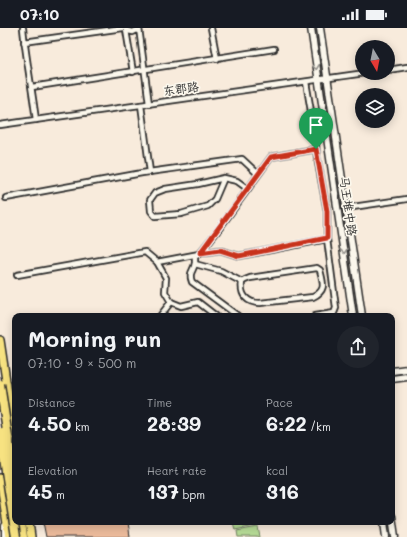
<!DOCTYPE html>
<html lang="en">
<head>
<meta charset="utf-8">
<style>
	:root { --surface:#171b24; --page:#20242c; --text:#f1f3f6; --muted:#9ea1a6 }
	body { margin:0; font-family:Mali,"LXGW WenKai TC",sans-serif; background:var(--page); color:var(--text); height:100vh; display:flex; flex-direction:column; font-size:15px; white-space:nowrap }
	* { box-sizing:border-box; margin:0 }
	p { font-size:13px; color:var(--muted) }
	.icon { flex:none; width:22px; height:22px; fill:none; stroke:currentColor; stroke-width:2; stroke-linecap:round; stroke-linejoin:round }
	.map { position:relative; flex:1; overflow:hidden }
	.panel { position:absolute; left:12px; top:285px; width:383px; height:212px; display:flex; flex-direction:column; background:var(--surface); border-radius:8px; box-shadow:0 2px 10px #0003 }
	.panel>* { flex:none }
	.needle { width:26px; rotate:170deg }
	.fabs { position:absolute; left:355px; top:12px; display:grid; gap:8px }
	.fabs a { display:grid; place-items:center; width:40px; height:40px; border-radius:50%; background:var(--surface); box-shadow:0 2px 10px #0003; font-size:20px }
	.pin { position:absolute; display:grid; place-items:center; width:34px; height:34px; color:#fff; margin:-41px -17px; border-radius:50% 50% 50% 0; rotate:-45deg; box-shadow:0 0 4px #0007 }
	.pin .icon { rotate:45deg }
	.round { display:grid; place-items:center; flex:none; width:42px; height:42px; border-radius:21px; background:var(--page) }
	.headline { display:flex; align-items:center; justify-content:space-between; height:68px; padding:0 16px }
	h1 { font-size:22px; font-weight:700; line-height:30px }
	.stats { display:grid; grid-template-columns:repeat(3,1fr); gap:6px; height:68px; padding:4px 16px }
	.stats div { display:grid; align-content:center }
	.stats b { font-size:20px; font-weight:700 }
	.stats small { font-size:11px; font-weight:400 }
	.stats p { font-size:11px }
	.status { display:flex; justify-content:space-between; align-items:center; height:28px; padding:0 20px; background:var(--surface); direction:ltr }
	.status svg { height:11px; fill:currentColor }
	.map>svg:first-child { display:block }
	.pitch { fill:#b6db96; stroke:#708360 }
	.building { fill:#ebba9b; stroke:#2b2b2b }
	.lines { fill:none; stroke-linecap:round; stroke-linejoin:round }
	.street-casing { stroke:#2b2b2b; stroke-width:8 }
	.secondary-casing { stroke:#2b2b2b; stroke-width:9 }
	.primary-casing { stroke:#2b2b2b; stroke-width:10 }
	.highway-casing { stroke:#2b2b2b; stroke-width:11 }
	.street { stroke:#fbf7ec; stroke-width:4.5 }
	.secondary { stroke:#fbf7ec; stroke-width:6 }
	.primary { stroke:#f7e281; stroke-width:7 }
	.highway { stroke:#f7e281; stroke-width:8 }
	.highway-bridge-casing { stroke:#2b2b2b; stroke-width:11; stroke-linecap:butt }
	.highway-bridge { stroke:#f7e281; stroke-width:8 }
	.oneway { stroke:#93918c }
	.route-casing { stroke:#fff; stroke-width:8 }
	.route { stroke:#c8321e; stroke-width:5 }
	.labels { text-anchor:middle; stroke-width:3.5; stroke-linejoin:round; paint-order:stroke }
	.street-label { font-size:12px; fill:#2b2b2b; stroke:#fbf7ec }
</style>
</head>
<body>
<div class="status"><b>07:10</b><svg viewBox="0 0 49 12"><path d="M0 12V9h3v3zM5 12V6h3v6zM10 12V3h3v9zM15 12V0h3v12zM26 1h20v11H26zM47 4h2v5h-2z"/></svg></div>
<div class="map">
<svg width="407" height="509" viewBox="0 0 407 509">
	<rect width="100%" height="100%" fill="#f8ebdc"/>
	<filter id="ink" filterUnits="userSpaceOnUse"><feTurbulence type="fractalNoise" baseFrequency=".025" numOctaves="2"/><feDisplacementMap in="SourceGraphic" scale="8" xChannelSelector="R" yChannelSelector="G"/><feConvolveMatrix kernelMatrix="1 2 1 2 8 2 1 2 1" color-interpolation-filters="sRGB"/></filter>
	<g filter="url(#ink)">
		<g class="pitch">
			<path d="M233,494h26v3l-24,5z"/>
			<path d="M258,499l2,10h-22l-1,-6z"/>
		</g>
		<path class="building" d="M43,494h85l2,15h-84z"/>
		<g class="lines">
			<g class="street-casing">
				<g id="street">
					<path d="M23,0c3,31 9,61 13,92"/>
					<path d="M139,0l10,76"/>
					<path d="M211,0l6,31"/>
					<path d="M126,1l2,2 5,1 4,-2 2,-2"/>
					<path d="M126,2l7,42"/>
					<path d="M24,14l99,-14"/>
					<path d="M388,42l19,-3"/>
					<path d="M306,54l9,53 2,22 10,54v28l9,69 -2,5 -19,3"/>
					<path d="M32,59l242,-38"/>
					<path d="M141,77l9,67"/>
					<path d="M0,97l365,-52"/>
					<path d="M224,150l-9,21 -7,7 -27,8 -26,2 -4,-5 -1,-11 5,-7 10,-4 33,-5 26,-6 13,3 11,8"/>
					<path d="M6,170l136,-25 100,-14 16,15"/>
					<path d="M346,180l61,-9"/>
					<path d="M200,225l20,-3 19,6 88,-17"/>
					<path d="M195,228c0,2 0,4 0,7 -1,8 -7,9 -3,19l46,34"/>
					<path d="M157,234l9,16 -1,14 6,10 10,4 17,-4 18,14"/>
					<path d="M195,236l26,7 21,11 3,-2 5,-2 67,-10 3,2c3,13 7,20 -7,27l-53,6c-13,0 -20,-8 -18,-21"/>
					<path d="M17,247l128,-23 12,10 42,-8 20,-25 52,-72 45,-8"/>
					<path d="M160,288l11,-14"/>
				</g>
			</g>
			<g class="secondary-casing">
				<g id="secondary">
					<path d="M311,0l42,288"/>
					<path d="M320,0l42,288"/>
					<path d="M392,343l15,-2"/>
					<path d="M392,351l15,-2"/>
					<path d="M392,488l3,21"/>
					<path d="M384,494l2,15"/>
					<path d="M5,509v-11"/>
				</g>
			</g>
			<g class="primary-casing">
				<g id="primary">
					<path d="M0,312l15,101"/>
					<path d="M0,450l9,59"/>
					<path d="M29,494l2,15"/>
				</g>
			</g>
			<g class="highway-casing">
				<path id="highway" d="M21,494l2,15"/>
			</g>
			<use href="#street" class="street"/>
			<use href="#secondary" class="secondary"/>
			<use href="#primary" class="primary"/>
			<use href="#highway" class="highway"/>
			<g class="highway-bridge-casing">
				<g id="highway-bridge">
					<path d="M0,356l15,99"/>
					<path d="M0,404l16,105"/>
				</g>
			</g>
			<use href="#highway-bridge" class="highway-bridge"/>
		</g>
		<defs><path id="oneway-chevron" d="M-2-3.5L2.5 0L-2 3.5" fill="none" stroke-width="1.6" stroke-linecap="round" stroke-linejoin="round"/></defs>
		<g class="oneway">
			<use href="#oneway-chevron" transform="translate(316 39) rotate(82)"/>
			<use href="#oneway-chevron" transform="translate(344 223) rotate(82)"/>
		</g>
	</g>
	<g class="lines" filter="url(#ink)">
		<g class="route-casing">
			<path id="route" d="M316,121l11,62v27l-88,18 -19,-6 -20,3 71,-96z"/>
		</g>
		<use href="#route" class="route"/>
	</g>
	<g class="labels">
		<g class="street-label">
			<text transform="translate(181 61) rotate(-8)" y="4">东郡路</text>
			<text transform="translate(348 178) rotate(82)" y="4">马王堆中路</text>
		</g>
	</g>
</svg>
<div class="fabs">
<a><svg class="needle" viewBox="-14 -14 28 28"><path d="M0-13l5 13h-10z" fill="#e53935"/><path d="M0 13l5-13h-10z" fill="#9ea1a6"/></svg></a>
<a><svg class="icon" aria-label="layers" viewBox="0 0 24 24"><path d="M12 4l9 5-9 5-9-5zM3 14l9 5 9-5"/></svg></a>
</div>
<div class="pin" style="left:316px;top:121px;background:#1e9e55"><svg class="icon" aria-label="arrive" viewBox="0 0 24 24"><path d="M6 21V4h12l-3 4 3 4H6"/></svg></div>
<section class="panel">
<div class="headline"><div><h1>Morning run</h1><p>07:10 · 9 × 500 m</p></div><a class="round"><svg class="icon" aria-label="share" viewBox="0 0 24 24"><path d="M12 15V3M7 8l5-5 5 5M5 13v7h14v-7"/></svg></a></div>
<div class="stats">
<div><p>Distance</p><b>4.50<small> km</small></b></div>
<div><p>Time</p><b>28:39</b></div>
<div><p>Pace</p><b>6:22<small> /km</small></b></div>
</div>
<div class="stats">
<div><p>Elevation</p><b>45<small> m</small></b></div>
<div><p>Heart rate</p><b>137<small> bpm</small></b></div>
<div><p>kcal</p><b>316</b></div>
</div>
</section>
</div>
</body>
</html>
